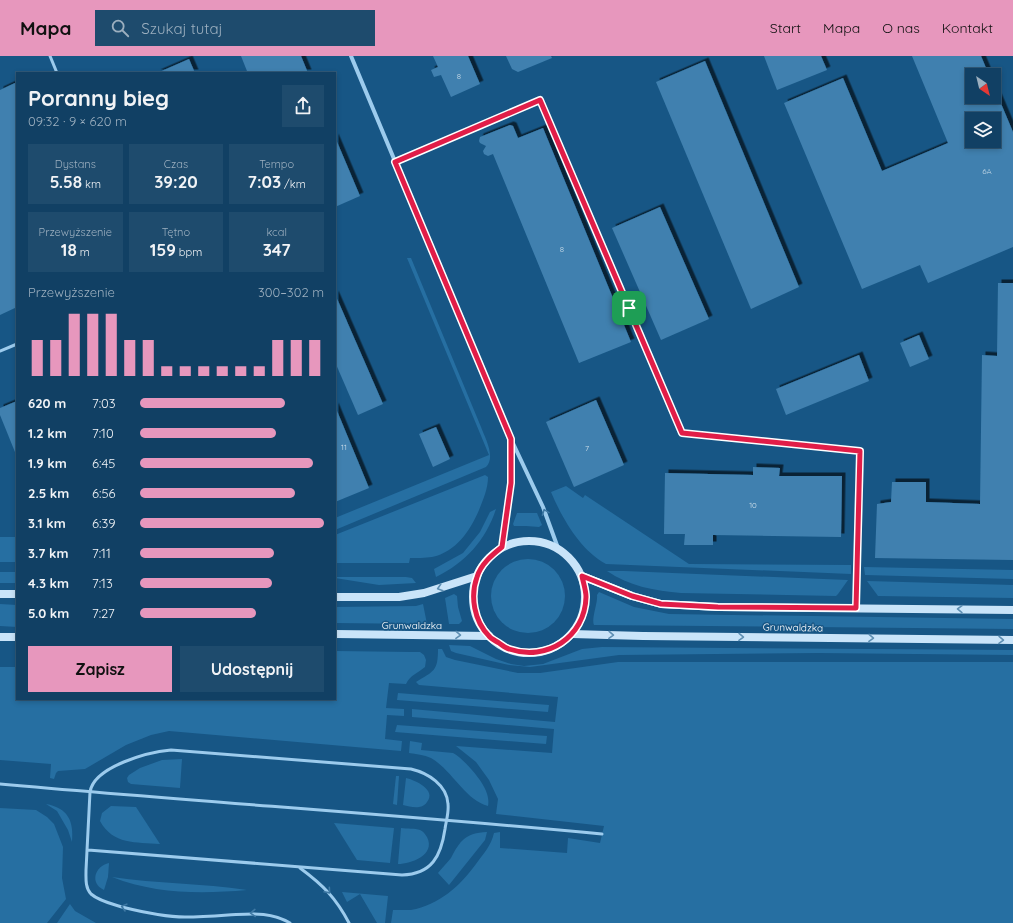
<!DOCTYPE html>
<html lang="pl">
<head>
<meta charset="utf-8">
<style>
	:root { --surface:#114064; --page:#1e4b6d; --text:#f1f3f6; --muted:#9cafbf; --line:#305978; --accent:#e797bd }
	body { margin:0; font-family:Quicksand,sans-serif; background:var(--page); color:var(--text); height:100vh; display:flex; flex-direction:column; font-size:15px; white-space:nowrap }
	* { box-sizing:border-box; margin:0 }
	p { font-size:13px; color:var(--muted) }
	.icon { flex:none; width:22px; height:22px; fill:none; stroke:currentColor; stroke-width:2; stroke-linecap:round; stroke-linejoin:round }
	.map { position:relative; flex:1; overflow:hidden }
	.drawer { position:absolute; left:16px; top:16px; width:320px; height:628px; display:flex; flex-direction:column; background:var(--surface); border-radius:0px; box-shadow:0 2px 6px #0003,0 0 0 1px var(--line) }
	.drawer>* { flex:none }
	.needle { width:26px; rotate:145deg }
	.fabs { position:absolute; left:965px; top:12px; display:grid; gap:8px }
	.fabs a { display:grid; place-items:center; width:36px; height:36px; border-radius:0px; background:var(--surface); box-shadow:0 2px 6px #0003,0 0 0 1px var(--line); font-size:20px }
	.pin { position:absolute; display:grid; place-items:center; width:34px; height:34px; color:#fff; margin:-17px; border-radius:8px; box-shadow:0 2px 6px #0006 }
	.round { display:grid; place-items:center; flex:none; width:42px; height:42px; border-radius:0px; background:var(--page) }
	.head { display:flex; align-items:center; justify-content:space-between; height:68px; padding:0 12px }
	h1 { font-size:22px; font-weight:700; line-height:30px }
	.metrics { display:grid; grid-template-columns:repeat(3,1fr); gap:6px; height:68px; padding:4px 12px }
	.metrics div { display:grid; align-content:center; border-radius:0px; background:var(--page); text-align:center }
	.metrics b { font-size:17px; font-weight:700 }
	.metrics small { font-size:11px; font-weight:400 }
	.metrics p { font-size:11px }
	.chart { height:112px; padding:8px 12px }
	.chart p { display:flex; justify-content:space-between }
	.chart svg { width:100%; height:72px; margin-top:4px; stroke:var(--accent); stroke-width:6 }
	.button { display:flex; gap:8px; margin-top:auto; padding:8px 12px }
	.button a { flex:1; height:46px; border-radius:0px; background:var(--accent); color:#111; font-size:16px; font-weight:700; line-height:46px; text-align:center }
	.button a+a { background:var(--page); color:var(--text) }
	ul { padding:0 12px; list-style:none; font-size:13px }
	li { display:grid; grid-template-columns:64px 48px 1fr; align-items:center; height:30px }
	li i { height:10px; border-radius:5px; background:var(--accent) }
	header { display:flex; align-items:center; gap:24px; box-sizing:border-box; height:56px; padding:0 20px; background:var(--accent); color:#111 }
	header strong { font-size:19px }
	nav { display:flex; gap:22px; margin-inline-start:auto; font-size:14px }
	.search { width:280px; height:36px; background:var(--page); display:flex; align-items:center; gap:10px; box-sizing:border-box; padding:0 14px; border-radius:0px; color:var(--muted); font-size:15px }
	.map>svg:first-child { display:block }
	.green { fill:#266fa2 }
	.building { fill:#4080af; fill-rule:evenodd; filter:url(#shadow) }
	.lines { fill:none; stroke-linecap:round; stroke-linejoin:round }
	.lane { stroke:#9ccbed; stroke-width:3 }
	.street { stroke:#9ccbed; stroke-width:4 }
	.secondary { stroke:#c9e4f9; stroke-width:8 }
	.oneway { stroke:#3f79a4 }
	.oneway2 { stroke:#5e8fb3 }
	.route-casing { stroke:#fff; stroke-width:8 }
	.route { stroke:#e11d48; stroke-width:5 }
	.labels { text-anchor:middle; stroke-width:3; stroke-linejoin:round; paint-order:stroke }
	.number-label { font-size:8px; fill:#cfdfeb }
	.street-label { font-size:10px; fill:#fff; stroke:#175685 }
</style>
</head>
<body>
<header>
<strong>Mapa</strong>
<div class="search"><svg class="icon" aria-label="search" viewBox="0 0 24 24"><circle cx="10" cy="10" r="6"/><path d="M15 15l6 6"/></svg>Szukaj tutaj</div>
<nav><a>Start</a><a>Mapa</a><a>O nas</a><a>Kontakt</a></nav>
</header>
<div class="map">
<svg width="1013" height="867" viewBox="0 0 1013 867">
	<defs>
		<filter id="shadow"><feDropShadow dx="3.5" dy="-3.5" stdDeviation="0" flood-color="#0009"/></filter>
	</defs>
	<rect width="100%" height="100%" fill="#175685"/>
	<g class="green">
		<path d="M407,202h4l70,169c4,11 15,30 5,40l-151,63v-12l154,-63z"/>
		<path d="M485,419l3,2c0,12 -5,23 -9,33 -9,21 -23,42 -47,47 -7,1 -15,1 -22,1l-1,5h-74v-28z"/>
		<path d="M566,430l17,12 2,-3 104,69 162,1v9l-245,-10c-26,-14 -44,-46 -55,-72z"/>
		<path d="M496,453c-10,31 -31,54 -60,68l-2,-8 29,-16 17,-21 10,-20z"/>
		<path d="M517,457h20l5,12 -3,2 -13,-1h-12l-1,-2z"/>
		<rect x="0" y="481" width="17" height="25"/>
		<circle cx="528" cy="540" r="37"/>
		<path d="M864,511l149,3v9l-148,-4z"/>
		<path d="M607,515h17l224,9 -10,14 -2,2 -155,-3c-26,-2 -52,-7 -74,-22z"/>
		<rect x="0" y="516" width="17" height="11"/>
		<path d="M335,521h71l6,1 4,5 -37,2 -44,-7z"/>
		<path d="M867,525l146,4v13l-135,-2z"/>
		<path d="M599,536l35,15 35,7 344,5v10l-419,-4c-3,-6 4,-22 3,-30z"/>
		<path d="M454,538l3,2 1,11 4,14 -3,3h-10l-4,-26z"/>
		<path d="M0,548l17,1v22l-17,-1z"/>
		<path d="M423,548l4,20 -92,-1v-16l81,-1z"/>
		<path d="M449,589l21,1 26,13 15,5 13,2 19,-2 39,-15 20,-2 411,3v5l-195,-2 -199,2 -89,12 -21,-2 -53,-12 -5,-2z"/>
		<path d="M438,593h4l4,8 9,3 63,13h22l78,-11h395v261h-622l2,-13c6,0 13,0 18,0 28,-5 49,-24 65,-46 8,-11 15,-18 18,-31l6,-1v16l67,5 1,-15 32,5 4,-17 -108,-12 2,-15 -9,-19 -13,-18 -20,-16 96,7 2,-24 -142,-12v-8l143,13 3,-25 -139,-12 -3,-3c18,-11 22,-11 22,-33z"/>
		<path d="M335,595l76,1h9l4,3 2,5 -1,7c-7,6 -15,8 -19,17l-17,-1 -3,25 18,1v7l-17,-1 -2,24 17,2 -1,10 -232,-20 -18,4 -25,10 -41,24 -27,2 -2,2 -2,6 -4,-1 1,-14 -51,-4v-97v4h17v32h318z"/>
		<path d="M398,637l151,12 -1,7 -151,-12z"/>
		<path d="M397,669l150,11 -1,8 -151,-12z"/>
		<path d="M410,685l12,2 -1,7 32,3c10,5 29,27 33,38 2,5 3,10 2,15 -23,-6 -36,-36 -57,-48 -7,-3 -15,-4 -22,-5z"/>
		<path d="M182,703l-2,29 -49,-4 -3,-2 -1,-4 2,-3 11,-7 22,-8z"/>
		<path d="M396,720h3l-2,29 -4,-1z"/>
		<path d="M406,722c9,2 31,12 21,24 -1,2 -5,5 -8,5 -5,1 -11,-1 -16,-2z"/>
		<path d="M46,748c22,4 28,17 26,38l-4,-12 -11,-19z"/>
		<path d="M111,750l25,1 24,37c-24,-2 -47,1 -60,-23l2,-8z"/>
		<path d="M0,752l36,2 11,7 7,7 9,23 -1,31 4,21 -19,24h-47z"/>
		<path d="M334,767l60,5 -4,35 -33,-3z"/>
		<path d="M401,772c6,1 14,0 19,2 4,2 5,4 7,7 9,18 -16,27 -29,27z"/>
		<path d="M487,776l-2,8 -36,45 -11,-12c4,-5 9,-10 13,-15 9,-17 14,-25 36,-26z"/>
		<path d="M109,807l-1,14 -4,13c-15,-7 -9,-24 5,-27z"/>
		<path d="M112,821c45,7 90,6 135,13 -46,4 -92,4 -135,-13z"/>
		<path d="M342,836l46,4 -3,27h-8l-17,-29 -13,8z"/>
		<path d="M70,848l5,7 21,12h-39z"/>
	</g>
	<g class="building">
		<path d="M241,0h60l7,17h-65l4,-2z"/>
		<path d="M433,0h35l12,28 -29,13 -10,-22 -7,2 -3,-7 7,-3z"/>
		<path d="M506,0h45l1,2 -34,14 -6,-3z"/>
		<path d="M764,0h57l6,14 -50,20z"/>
		<path d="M912,0h69l8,19h-17v22h22v-10l19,45v115l-85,36 -8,-18 -58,24 -78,-186 59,-25 39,93 66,-28zM972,63h22v22h-22z"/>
		<path d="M189,3l6,14h-38z"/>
		<path d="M705,5l94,226 -48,22 -95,-227z"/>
		<path d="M17,26v225l-17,8v-225z"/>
		<path d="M510,69l3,1 5,12 25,-10 88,214 -52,21 -86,-209 -5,2 -4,-2 -1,-3 3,-5 -6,-3 -1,-2 1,-4z"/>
		<path d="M335,81l25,59 -25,11z"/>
		<path d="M660,151l49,112 -48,21 -49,-112z"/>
		<path d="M998,227h15v277l-138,-2 2,-54 14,-2 1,-20h34v20l54,2 2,-149 15,1z"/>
		<path d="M335,238l48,110 -25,11 -23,-53z"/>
		<path d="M919,279l10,24 -19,8 -10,-24z"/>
		<path d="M859,299l10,26 -83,34 -10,-26z"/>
		<path d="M596,344l28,65 -50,22 -28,-65z"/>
		<path d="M17,345v56l-17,-42v-7z"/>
		<path d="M335,350l34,82 -34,14z"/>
		<path d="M436,371l14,32 -17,8 -14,-33z"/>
		<path d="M753,411l27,1 -1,8h63l-1,61 -128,-2v10h-29l1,-11h-21l1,-61 88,2z"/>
	</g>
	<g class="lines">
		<g class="lane">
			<path d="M50,0l7,17"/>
			<path d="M395,106l145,-62 142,333 179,18 -5,157"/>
			<path d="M0,295l17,-7"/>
			<path d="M0,728c201,18 402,31 602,50"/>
			<path d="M88,794l314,25c30,-1 39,-19 43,-46 1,-8 4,-16 3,-25 -1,-19 -20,-31 -37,-35l-240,-19c-22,2 -77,16 -81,42l-4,78c0,8 -1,18 5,24 8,7 21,10 31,13 20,5 42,10 63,10 14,0 29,-1 43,-2 22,-1 42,-4 62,8"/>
			<path d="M300,812c23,17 36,30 49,55"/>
		</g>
		<g class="street">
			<path d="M351,0l160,383 32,68 15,41"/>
			<path d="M502,491l9,-64v-41"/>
		</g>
		<g class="secondary">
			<circle cx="529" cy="541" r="56"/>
			<path d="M582,520l50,20 29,8 57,3 295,3"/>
			<path d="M0,538h17"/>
			<path d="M335,541h64l25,-4 53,-17"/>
			<path d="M335,578l154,2"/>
			<path d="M572,578l71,2 370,4"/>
			<path d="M0,581h17"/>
		</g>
	</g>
	<defs><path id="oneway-chevron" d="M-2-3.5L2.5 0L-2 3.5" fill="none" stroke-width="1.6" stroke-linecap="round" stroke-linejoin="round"/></defs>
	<g class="oneway">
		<use href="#oneway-chevron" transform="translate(545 456) rotate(-111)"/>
		<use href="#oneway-chevron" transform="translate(328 835) rotate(49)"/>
		<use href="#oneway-chevron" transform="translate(124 851) rotate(-165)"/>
		<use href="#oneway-chevron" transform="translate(253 857) rotate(178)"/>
	</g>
	<g class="oneway2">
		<use href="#oneway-chevron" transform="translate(440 532) rotate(162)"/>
		<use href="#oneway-chevron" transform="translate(960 553) rotate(-179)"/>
		<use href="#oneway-chevron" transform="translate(458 579) rotate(1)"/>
		<use href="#oneway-chevron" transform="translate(611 579) rotate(2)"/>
		<use href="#oneway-chevron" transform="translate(741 581) rotate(1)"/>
		<use href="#oneway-chevron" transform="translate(871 582) rotate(1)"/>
		<use href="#oneway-chevron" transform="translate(1001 584) rotate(1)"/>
	</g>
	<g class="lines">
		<g class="route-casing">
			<path id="route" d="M540,44l142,333 178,18 -4,157 -138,-1 -57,-3 -29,-8 -50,-20c1,6 4,14 4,21 -1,40 -39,65 -77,52 -4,-1 -7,-4 -10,-6 -3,-2 -8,-4 -10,-7 -15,-15 -19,-40 -12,-59 4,-13 15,-22 25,-30l9,-64v-44l-116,-277z"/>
		</g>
		<use href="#route" class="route"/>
	</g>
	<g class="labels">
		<g class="number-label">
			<text x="459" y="23">8</text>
			<text x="987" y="118">6A</text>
			<text x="562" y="196">8</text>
			<text x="344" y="394">11</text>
			<text x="587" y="395">7</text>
			<text x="753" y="452">10</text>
		</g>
		<g class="street-label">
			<text x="412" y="573">Grunwaldzka</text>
			<text transform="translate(793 571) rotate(1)" y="4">Grunwaldzka</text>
		</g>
	</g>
</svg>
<div class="fabs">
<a><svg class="needle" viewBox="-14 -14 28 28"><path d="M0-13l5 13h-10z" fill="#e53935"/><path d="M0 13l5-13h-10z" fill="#9cafbf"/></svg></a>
<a><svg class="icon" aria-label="layers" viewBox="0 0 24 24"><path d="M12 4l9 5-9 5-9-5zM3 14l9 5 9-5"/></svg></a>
</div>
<div class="pin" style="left:629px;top:252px;background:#1e9e55"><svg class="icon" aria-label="arrive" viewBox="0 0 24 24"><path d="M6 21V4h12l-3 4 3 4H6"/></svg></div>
<section class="drawer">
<div class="head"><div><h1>Poranny bieg</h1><p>09:32 · 9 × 620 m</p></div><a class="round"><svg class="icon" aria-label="share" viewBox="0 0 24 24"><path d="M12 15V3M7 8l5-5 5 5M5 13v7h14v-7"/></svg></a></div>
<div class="metrics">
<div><p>Dystans</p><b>5.58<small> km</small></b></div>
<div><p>Czas</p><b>39:20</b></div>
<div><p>Tempo</p><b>7:03<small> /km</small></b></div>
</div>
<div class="metrics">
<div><p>Przewyższenie</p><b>18<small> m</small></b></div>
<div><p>Tętno</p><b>159<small> bpm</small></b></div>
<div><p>kcal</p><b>347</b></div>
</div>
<div class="chart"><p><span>Przewyższenie</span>300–302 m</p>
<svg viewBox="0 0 160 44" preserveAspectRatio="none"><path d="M5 44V22M15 44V22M25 44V6M35 44V6M45 44V6M55 44V22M65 44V22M75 44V38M85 44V38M95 44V38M105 44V38M115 44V38M125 44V38M135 44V22M145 44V22M155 44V22"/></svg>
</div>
<ul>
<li><b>620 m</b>7:03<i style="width:79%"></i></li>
<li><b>1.2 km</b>7:10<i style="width:74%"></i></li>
<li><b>1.9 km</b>6:45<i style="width:94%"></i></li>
<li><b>2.5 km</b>6:56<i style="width:84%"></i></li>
<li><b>3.1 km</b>6:39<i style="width:100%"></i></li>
<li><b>3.7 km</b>7:11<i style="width:73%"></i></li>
<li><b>4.3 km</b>7:13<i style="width:72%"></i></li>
<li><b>5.0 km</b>7:27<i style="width:63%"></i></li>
</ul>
<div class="button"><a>Zapisz</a><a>Udostępnij</a></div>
</section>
</div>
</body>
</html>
